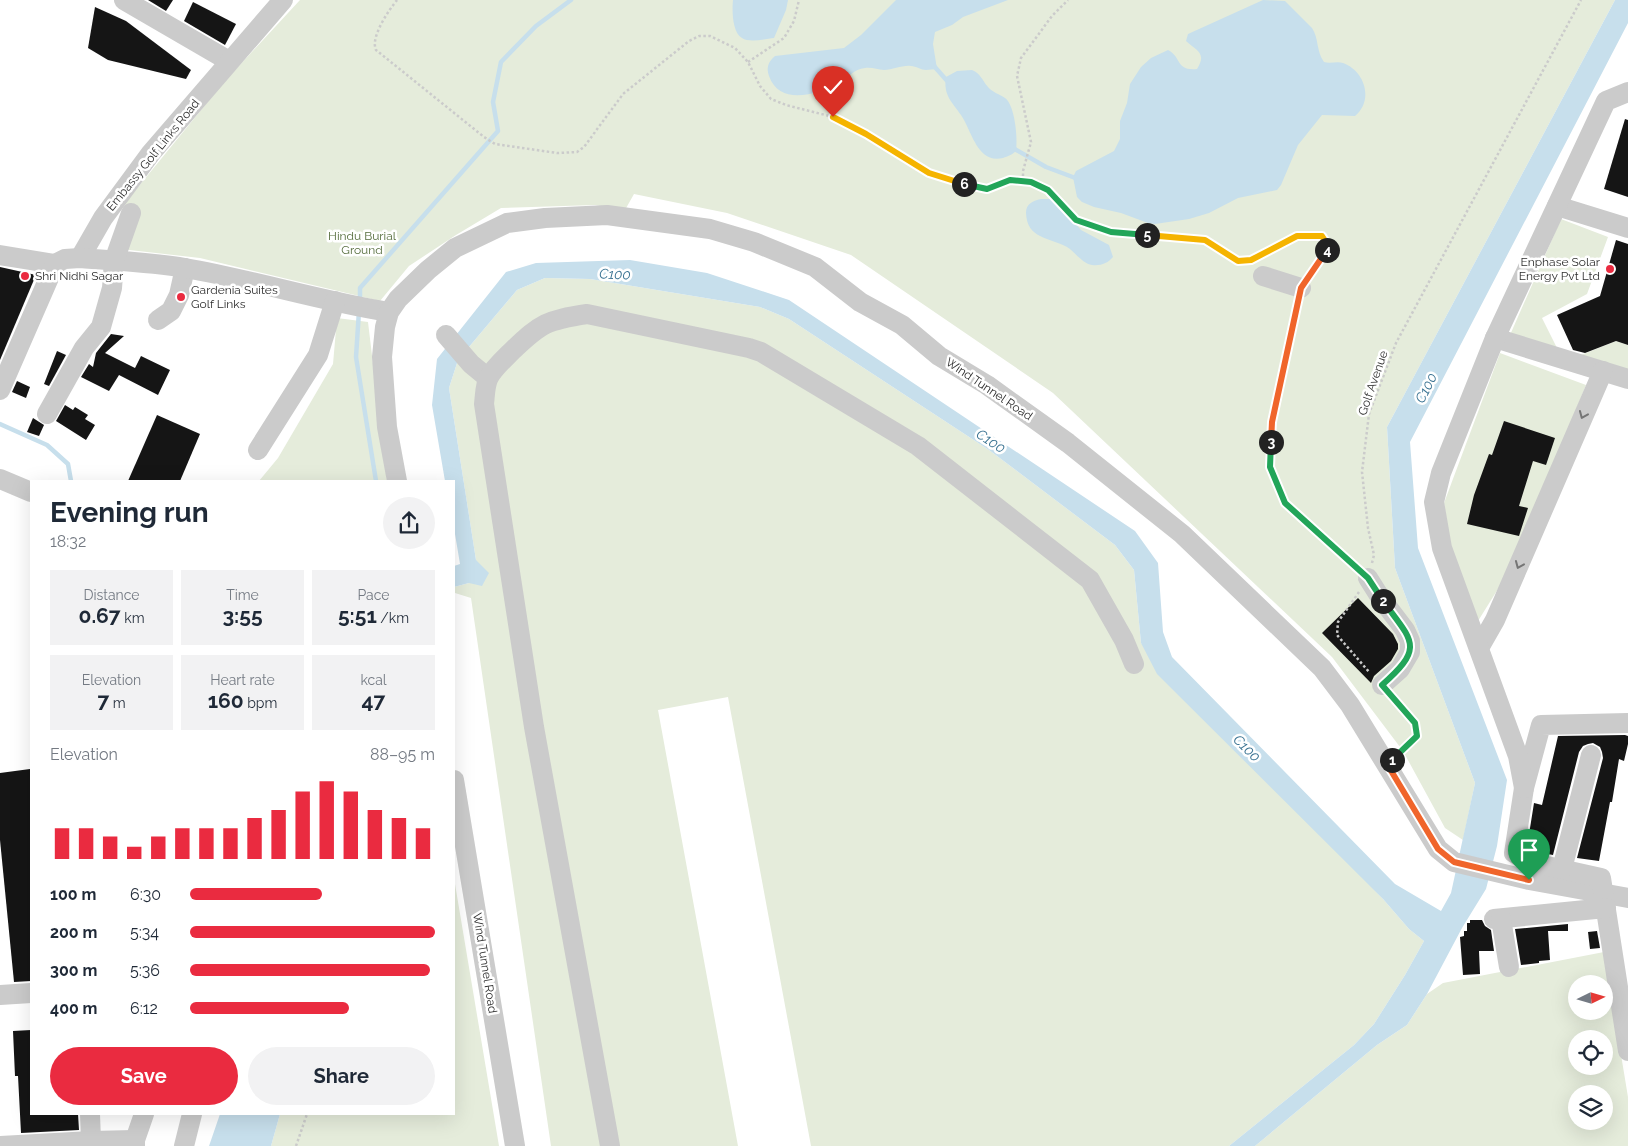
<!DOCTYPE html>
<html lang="en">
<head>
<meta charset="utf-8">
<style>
	:root { --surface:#fff; --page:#f2f2f3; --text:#1f2937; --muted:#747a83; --accent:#ea2b40 }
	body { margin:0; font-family:Raleway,sans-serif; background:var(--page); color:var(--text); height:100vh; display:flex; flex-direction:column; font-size:19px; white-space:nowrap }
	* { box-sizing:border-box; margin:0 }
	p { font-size:16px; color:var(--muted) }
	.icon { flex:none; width:28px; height:28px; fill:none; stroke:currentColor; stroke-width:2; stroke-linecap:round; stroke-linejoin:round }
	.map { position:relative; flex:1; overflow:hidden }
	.drawer { position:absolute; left:30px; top:480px; width:425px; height:635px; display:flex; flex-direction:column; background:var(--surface); border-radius:0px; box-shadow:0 5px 20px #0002 }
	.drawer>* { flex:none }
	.needle { width:32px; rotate:85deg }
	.buttons { position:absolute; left:1568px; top:975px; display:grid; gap:10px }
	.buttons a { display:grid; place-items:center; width:45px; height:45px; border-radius:50%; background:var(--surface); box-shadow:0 5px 20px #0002; font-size:25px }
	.pin { position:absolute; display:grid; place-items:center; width:42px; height:42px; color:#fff; margin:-51px -21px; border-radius:50% 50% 50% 0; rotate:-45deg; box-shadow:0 0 5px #0007 }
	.pin .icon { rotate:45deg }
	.km { position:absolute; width:25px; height:25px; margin:-12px; border-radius:50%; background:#222; color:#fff; font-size:14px; line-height:25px; text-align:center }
	.round { display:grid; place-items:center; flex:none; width:52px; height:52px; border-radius:26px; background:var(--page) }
	.head { display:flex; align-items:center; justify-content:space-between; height:85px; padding:0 20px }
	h1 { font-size:28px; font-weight:700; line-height:38px }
	.metrics { display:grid; grid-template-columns:repeat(3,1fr); gap:8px; height:85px; padding:5px 20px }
	.metrics div { display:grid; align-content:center; border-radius:0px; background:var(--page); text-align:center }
	.metrics b { font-size:21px; font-weight:700 }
	.metrics small { font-size:14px; font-weight:400 }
	.metrics p { font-size:14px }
	.chart { height:140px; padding:10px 20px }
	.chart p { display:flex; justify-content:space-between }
	.chart svg { width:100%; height:90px; margin-top:5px; stroke:var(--accent); stroke-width:6 }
	.cta { display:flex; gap:10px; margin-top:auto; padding:10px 20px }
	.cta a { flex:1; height:58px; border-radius:30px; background:var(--accent); color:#fff; font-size:20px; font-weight:700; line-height:58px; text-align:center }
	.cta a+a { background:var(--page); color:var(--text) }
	ul { padding:0 20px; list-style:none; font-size:16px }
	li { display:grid; grid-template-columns:80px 60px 1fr; align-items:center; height:38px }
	li i { height:12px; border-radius:6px; background:var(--accent) }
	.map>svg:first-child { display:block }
	.green { fill:#e5ecdb; fill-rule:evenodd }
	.water { fill:#c7dfec }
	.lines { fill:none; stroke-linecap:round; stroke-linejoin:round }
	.stream { stroke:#c7dfec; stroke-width:4.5 }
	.building { fill:#151515 }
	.path { stroke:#cbcbcb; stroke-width:2.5; stroke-dasharray:2.5 2.5; stroke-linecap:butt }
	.minor { stroke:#cbcbcb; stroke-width:20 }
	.oneway { stroke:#757575 }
	.split-1-casing { stroke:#fff; stroke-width:10 }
	.split-2-casing { stroke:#fff; stroke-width:10 }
	.split-3-casing { stroke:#fff; stroke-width:10 }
	.split-4-casing { stroke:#fff; stroke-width:10 }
	.split-5-casing { stroke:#fff; stroke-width:10 }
	.split-6-casing { stroke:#fff; stroke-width:10 }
	.split-7-casing { stroke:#fff; stroke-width:10 }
	.split-1 { stroke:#f0652b; stroke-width:6 }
	.split-2 { stroke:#22a559; stroke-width:6 }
	.split-3 { stroke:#22a559; stroke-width:6 }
	.split-4 { stroke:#f0652b; stroke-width:6 }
	.split-5 { stroke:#f5b400; stroke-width:6 }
	.split-6 { stroke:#22a559; stroke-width:6 }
	.split-7 { stroke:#f5b400; stroke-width:6 }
	.poi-dot { fill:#ea2b40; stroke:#fff; stroke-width:2 }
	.labels { text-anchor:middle; stroke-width:5; stroke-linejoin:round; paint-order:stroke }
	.street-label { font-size:12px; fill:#2e2e2e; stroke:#fff }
	.park-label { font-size:12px; fill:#536b3a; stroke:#fff }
	.poi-label { font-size:12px; fill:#2e2e2e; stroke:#fff; text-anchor:start }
	.water-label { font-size:14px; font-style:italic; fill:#3a7392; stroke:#fff }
</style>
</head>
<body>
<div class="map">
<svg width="1628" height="1146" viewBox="0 0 1628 1146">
	<rect width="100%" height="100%" fill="#fff"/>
	<g class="green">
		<path d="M300,0h1315l-228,427 8,141 80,215 -12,57 -18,-12 -42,-77 -71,-94 -279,-264 -202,-138 -124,-42 -93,-19 -9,16 -30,-5 -94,3 -45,27 -47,31 -29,35 -180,-43 -88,-10 13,-45 99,-121z"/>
		<path d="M1561,219l47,18 -21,57 -45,24 16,32 -48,-15z"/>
		<path d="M545,278l45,1 170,28 29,12 200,131 126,95 19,25 7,73 242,256 26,30 15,12 -19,34 -31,49 -20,21 -125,101h-418l-83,-449 -70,13 80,436h-187l-80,-548 -16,-5 -1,-6 15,-4 7,-23 -27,-172 9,-28 59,-70z"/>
		<path d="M337,318l31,4 19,159h-128l19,-23 55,-94z"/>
		<path d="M1616,341l12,4v27l-52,-15z"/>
		<path d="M1500,353l86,32 -73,180 -35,56 -28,-77 -6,-41z"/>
		<path d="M454,878l45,268h-228l9,-32h174z"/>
		<path d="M1604,952l24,145v49h-373l122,-101 30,-20 20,-31 16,-11zM1576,984h28v27h-28zM1576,1039h28v27h-28zM1576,1094h28v27h-28z"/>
	</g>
	<g class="water">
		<path d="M733,0h55l-2,10 -12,28c-8,1 -25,5 -32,0 -10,-6 -10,-28 -9,-38z"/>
		<path d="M896,0h112l-45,17 -11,8 -17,7 -2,12 4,25c-3,0 -8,1 -11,1 -5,0 -10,-4 -15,-4 -9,-1 -18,4 -27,4 -6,0 -12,-3 -19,-2 -11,1 -17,10 -26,15 -21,11 -59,24 -70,-7 -3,-8 -1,-14 6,-20l69,-8 17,-13z"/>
		<path d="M1263,0l22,1 27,27c7,10 4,23 12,34 6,2 13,-1 19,1 22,8 31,37 12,53l-33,-1 -24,30 -17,40 -4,5 -39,8 -29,15 -20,6 -34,5 -7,-1 -27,-10 -27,-6 -12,-5 -5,-5 -4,-20 3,-6 38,-20 6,-12v-18l7,-18 3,-19 11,-17 10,-9 17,-8c14,7 7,21 29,19 10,-16 0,-18 -11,-28l2,-7z"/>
		<path d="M1615,0h13v23l-218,419 8,106 89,232 -10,66 -11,43 -24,39 -35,66 -20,31 -30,20 -122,101h-26l125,-101 20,-21 31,-49 19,-34 -15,-12 -26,-30 -226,-225 -16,-31 -7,-73 -19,-25 -126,-95 -200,-131 -29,-12 -170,-28 -45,-1 -28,12 -59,70 -9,28 27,172 13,13 -7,13 -13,-3 -15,4v-21l6,-2 -6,-36v-47h-9l-13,-76 5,-46 69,-87 30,-9 94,-3 77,13 82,27 346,231 23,32 5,69 9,25 223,227 46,27 10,-18 24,-110 -80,-215 -8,-141z"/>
		<path d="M972,70c9,4 10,10 16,17 4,5 11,7 17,11 10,7 13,41 11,53 -4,4 -8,5 -13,7 -26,6 -31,-27 -42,-43 -9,-13 -18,-20 -15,-38l11,-6z"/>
		<path d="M1041,199h13l27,31 28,15 4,12c-5,6 -12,9 -21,8 -9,-1 -17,-13 -25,-18 -18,-10 -40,-8 -41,-34 0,-9 6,-12 15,-14z"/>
		<path d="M220,1114h60l-9,32h-62z"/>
	</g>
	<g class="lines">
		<g class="stream">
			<path d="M934,66l15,17"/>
			<path d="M1013,148l33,19 32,12"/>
			<path d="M360,301v-13l138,-157 -5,-29 8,-40 35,-36 35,-26"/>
			<path d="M359,311l-3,46 20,124"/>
			<path d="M0,424l47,21 21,19 3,17"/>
		</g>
	</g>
	<g class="building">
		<path d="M148,0h25l-7,11z"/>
		<path d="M193,2l43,22 -11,21 -41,-24z"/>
		<path d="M95,7l31,14 65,49 -5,9 -78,-19 -20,-12z"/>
		<path d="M1625,119l3,1v77l-24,-8z"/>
		<path d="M1616,240l12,4v101l-12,-4 -31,12 -12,-3 -16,-35 43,-19z"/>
		<path d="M0,267l36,8 -36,85z"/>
		<path d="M111,334l13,2 -19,17 30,15 6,-12 29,14 -12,25 -39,-20 -10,16 -28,-14 8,-13 4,3 3,-14z"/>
		<path d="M57,351l9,4 -17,31 -5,-2z"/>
		<path d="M17,381l13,6 -4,11 -14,-6z"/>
		<path d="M65,405l8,5 2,-3 13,8 -3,4 10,6 -9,15 -30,-19z"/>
		<path d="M157,415l43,19 -20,47h-52z"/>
		<path d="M33,418l11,7 -5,11 -12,-4z"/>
		<path d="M1504,421l51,17 -9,27 -13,-4 -14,45 9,2 -9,28 -52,-12 7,-29 15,-41 3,1z"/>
		<path d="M1358,598l35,36 5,10v5l-7,12 -17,15 -3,7 -49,-50z"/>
		<path d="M1625,735l3,1v8l-4,17 -5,-2 -7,43h-2l-11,59 -22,-3 26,-100 -1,-6 -2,-5 -7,-4 -5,1 -5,2 -4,6 -26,103 -20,-4 -6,-4 7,-44 8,2 16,-69z"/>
		<path d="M30,769l1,14v198l-17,1 -14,-142v-67z"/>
		<path d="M1470,920h12l3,6 6,4 3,21h-15l1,23 -17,1 -3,-38 4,-1v-5h3v-8h3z"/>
		<path d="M1568,924v7h-20l2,29 -11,1v2l-18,2 -6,-36z"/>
		<path d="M1597,931l3,17 -10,1 -2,-17z"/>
		<path d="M31,1030v84h47l1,16 -58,3 -3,-57h-3l-2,-45z"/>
	</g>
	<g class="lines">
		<g class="path">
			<path d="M397,0c-8,10 -27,37 -21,50l108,87 11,7 62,9 20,-1 7,-5 39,-53 66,-53 10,-5h11l25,12 13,14 12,24 11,13 15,6 47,12 33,17 63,39 38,12 20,4 23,-9 21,2 17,8 28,30 35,12 94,8 33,21 13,-1 46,-24h25l7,11 -19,27"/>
			<path d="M748,62l36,-24 10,-17 5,-21"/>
			<path d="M1023,181v-10l8,-29 -14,-66 4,-18 31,-42 16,-16"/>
			<path d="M1297,304l-25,118 -2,45 15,36 72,65"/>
			<path d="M1372,563l2,-8 -6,-27 -6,-56 7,-58 27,-71 185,-343"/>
			<path d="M1359,592l-21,30 -1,13 33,38"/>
			<path d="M1392,697l23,26 2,14 -19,18"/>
			<path d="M296,1146l11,-32"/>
		</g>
		<g class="minor">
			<path d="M124,0l105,61"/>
			<path d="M1557,206l71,22"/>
			<path d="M0,255l55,9"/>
			<path d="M80,258l23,-40 48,-65 132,-153"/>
			<path d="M1263,276l38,12"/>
			<path d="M158,320l13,-9 8,-16 6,-27"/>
			<path d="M446,335l25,29 17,14"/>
			<path d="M1495,338l133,41"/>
			<path d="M0,390l55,-126 10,-5 15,-1c35,3 71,4 105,10 69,12 136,33 204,44"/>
			<path d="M47,414l37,-66 17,-21 11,-39 2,-27 17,-48"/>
			<path d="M258,450l60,-95 17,-54"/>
			<path d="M0,479l31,13"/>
			<path d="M397,481l-10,-54 -5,-70 3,-30 4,-15 9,-13 30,-29 27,-22 52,-25 38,-5 62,-3 103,14 44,13 61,25 45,35 42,23 37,31 48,29 81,58 114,91 140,134 28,37 88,144 16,13 75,18 99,18"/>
			<path d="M1368,578l12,19 25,33 5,11v11l-10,17 -18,16"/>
			<path d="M1479,648l16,-28 108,-249"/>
			<path d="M1628,723l-87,2 -17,63 -10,65 15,9 72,16 27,173"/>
			<path d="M454,780l61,366"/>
			<path d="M1524,788l-6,-32 -76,-208 -8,-46 7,-29 54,-135 111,-237 22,-9"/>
			<path d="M1562,869l29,-114"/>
			<path d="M1494,919l112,-11"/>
			<path d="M1501,919l8,48"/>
			<path d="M0,995l31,-2"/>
			<path d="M90,1114l1,27"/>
			<path d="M0,1146l91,-5 44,-1"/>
			<path d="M135,1146v-6l9,-26"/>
			<path d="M184,1146l8,-32"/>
			<path d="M610,1146l-76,-419 -50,-323c1,-8 1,-20 5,-27 5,-9 15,-18 23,-26 29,-28 35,-31 75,-37l162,34 12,4 157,94 172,134 34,60 10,24"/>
		</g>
	</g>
	<defs><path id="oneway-chevron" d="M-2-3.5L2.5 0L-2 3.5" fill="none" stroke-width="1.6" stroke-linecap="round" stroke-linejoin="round" transform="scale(1.25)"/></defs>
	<g class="oneway">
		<use href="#oneway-chevron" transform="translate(1583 415) rotate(113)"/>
		<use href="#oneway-chevron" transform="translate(1519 565) rotate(113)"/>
	</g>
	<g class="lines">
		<g class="split-1-casing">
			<path id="split-1" d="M1392,760l-5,4 51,85 16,13 75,18"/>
		</g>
		<g class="split-2-casing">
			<path id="split-2" d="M1383,601c30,41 42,46 -1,84l33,38 2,13 -25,24"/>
		</g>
		<g class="split-3-casing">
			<path id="split-3" d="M1271,442l-1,25 15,36 83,75 15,23"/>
		</g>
		<g class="split-4-casing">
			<path id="split-4" d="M1271,442l1,-20 29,-134 26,-38"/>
		</g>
		<g class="split-5-casing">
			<path id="split-5" d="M1147,235l58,5 33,21 13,-1 46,-24h25l7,11 -2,3"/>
		</g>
		<g class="split-6-casing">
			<path id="split-6" d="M964,184l23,5 23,-9 21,2 17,8 28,30 35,12 36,3"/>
		</g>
		<g class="split-7-casing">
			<path id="split-7" d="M833,117l33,17 63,39 35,11"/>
		</g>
		<use href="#split-1" class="split-1"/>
		<use href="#split-2" class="split-2"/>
		<use href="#split-3" class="split-3"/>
		<use href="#split-4" class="split-4"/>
		<use href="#split-5" class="split-5"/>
		<use href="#split-6" class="split-6"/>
		<use href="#split-7" class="split-7"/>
	</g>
	<g class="poi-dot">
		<circle cx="1610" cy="269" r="5"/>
		<circle cx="25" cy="276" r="5"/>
		<circle cx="181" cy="297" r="5"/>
	</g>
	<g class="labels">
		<g class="street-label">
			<text transform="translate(153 155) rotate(-51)" y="4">Embassy Golf Links Road</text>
			<text transform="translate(1373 383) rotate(-71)" y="4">Golf Avenue</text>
			<text transform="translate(989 389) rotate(34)" y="4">Wind Tunnel Road</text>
			<text transform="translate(485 963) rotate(81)" y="4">Wind Tunnel Road</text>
		</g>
		<g class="park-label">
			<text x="362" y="240">Hindu Burial<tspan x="362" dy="14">Ground</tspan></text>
		</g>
		<g class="poi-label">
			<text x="1600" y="266" text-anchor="end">Enphase Solar<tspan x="1600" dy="14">Energy Pvt Ltd</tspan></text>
			<text x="35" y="280">Shri Nidhi Sagar</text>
			<text x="191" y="294">Gardenia Suites<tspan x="191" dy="14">Golf Links</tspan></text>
		</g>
		<g class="water-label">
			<text transform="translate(615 274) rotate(2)" y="5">C100</text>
			<text transform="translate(1426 388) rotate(-63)" y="5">C100</text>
			<text transform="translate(991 441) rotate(33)" y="5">C100</text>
			<text transform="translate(1247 748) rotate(45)" y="5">C100</text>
		</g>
	</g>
</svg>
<div class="buttons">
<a><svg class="needle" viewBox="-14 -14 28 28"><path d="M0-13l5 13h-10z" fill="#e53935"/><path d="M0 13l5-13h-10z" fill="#747a83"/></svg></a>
<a><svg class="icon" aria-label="locate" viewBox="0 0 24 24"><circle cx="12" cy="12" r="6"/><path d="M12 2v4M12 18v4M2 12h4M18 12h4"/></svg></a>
<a><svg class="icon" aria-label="layers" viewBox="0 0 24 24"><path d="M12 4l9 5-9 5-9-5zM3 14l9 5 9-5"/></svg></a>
</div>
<div class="pin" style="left:1529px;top:880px;background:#1e9e55"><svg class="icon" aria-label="arrive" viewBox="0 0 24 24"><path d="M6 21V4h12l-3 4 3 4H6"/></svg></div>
<div class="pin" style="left:833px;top:117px;background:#d93025"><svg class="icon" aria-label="check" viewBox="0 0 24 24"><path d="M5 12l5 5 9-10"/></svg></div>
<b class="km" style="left:1392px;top:760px">1</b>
<b class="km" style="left:1383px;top:601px">2</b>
<b class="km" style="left:1271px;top:442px">3</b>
<b class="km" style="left:1327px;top:250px">4</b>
<b class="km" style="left:1147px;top:235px">5</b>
<b class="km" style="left:964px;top:184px">6</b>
<section class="drawer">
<div class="head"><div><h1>Evening run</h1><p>18:32</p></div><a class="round"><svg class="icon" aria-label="share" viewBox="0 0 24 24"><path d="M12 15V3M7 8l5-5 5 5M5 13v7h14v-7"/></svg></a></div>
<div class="metrics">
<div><p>Distance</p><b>0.67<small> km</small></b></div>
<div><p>Time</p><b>3:55</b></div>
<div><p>Pace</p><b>5:51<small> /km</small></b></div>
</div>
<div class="metrics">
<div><p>Elevation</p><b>7<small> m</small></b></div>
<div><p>Heart rate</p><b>160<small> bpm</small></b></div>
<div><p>kcal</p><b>47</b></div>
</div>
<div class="chart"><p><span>Elevation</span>88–95 m</p>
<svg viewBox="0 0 160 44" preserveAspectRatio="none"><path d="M5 44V29M15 44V29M25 44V33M35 44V38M45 44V33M55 44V29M65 44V29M75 44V29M85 44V24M95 44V20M105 44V11M115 44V6M125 44V11M135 44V20M145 44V24M155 44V29"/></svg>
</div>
<ul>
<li><b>100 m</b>6:30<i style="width:54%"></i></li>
<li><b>200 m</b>5:34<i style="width:100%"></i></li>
<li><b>300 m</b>5:36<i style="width:98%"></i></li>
<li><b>400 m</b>6:12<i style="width:65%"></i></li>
</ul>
<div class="cta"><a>Save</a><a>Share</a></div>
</section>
</div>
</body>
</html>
